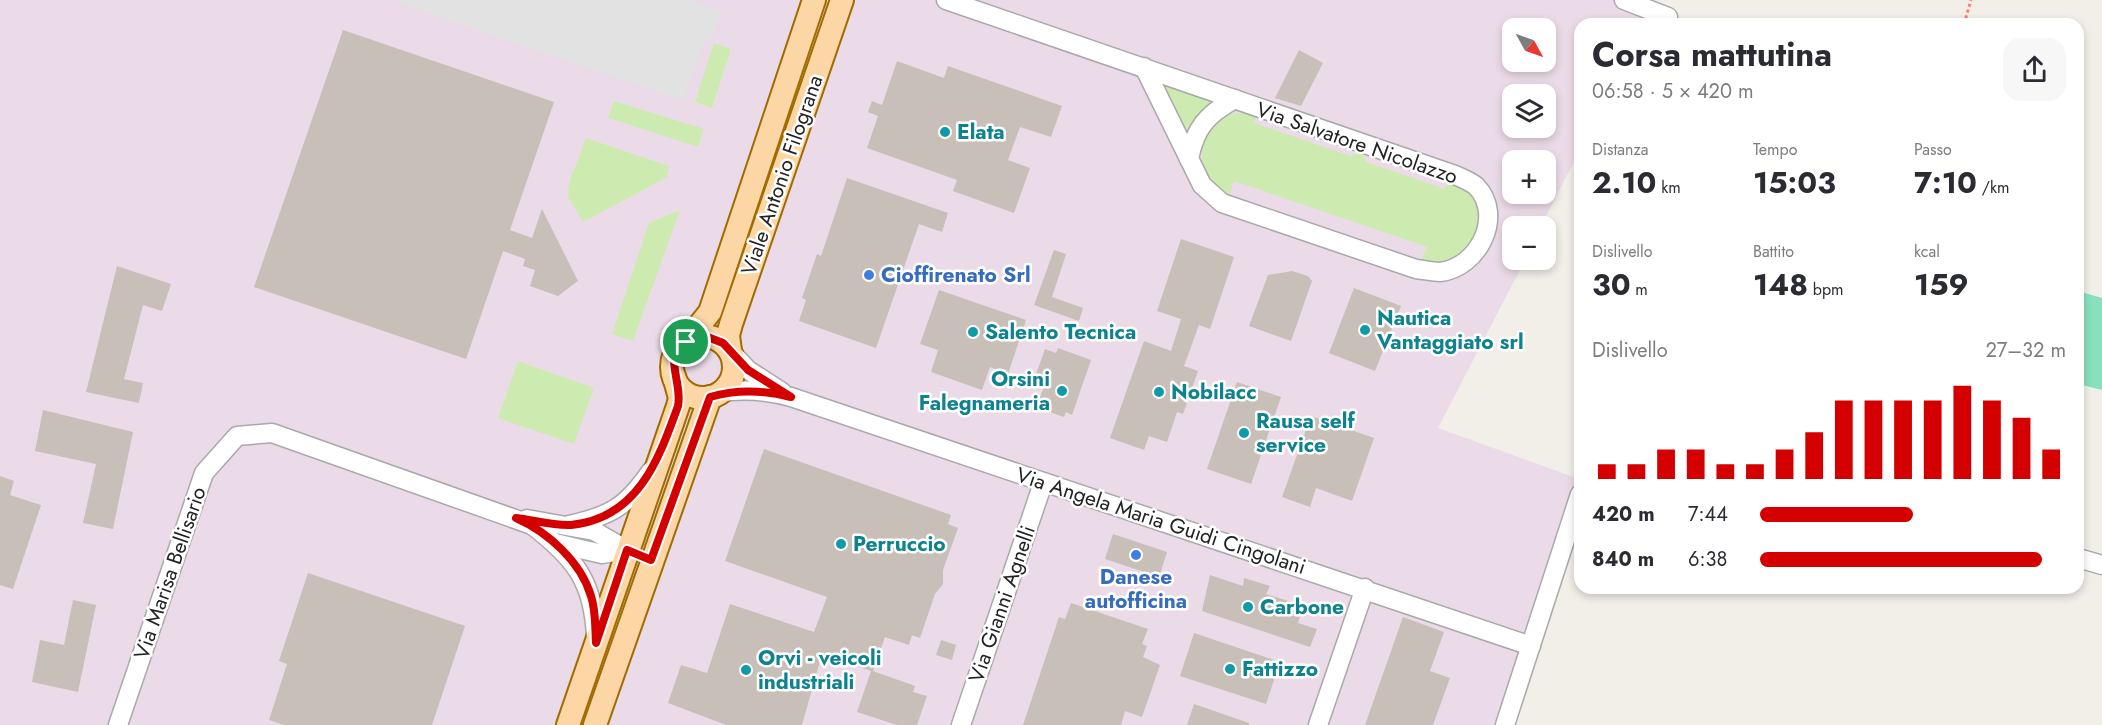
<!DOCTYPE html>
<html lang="it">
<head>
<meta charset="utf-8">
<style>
	:root { --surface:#fff; --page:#f7f7f7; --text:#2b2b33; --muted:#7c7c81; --accent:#d40000 }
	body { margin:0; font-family:Jost,sans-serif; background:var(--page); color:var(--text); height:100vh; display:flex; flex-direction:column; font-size:22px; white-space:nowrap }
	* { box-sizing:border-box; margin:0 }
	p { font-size:20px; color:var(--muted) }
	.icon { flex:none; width:33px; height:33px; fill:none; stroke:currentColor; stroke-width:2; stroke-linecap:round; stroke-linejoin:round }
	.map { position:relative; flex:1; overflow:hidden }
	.drawer { position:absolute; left:1574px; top:18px; width:510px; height:576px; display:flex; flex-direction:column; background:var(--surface); border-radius:18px; box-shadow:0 3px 9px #0003 }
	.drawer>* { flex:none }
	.needle { width:39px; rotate:130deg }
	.fabs { position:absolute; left:1502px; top:18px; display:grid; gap:12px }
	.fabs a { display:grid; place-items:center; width:54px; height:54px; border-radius:12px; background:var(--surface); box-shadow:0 3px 9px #0003; font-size:30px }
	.pin { position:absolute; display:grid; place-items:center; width:51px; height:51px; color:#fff; margin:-26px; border:3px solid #fff; border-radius:50%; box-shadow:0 2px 6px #0007 }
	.round { display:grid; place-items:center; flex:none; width:63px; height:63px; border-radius:18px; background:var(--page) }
	.head { display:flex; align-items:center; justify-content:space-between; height:102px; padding:0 18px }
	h1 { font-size:33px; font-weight:700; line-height:45px }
	.figures { display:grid; grid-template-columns:repeat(3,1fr); gap:9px; height:102px; padding:6px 18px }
	.figures div { display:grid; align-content:center }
	.figures b { font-size:30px; font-weight:700 }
	.figures small { font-size:16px; font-weight:400 }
	.figures p { font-size:16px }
	.chart { height:168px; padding:12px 18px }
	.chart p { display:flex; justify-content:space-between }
	.chart svg { width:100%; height:108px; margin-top:6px; stroke:var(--accent); stroke-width:6 }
	ul { padding:0 18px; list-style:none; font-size:20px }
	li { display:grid; grid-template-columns:96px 72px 1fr; align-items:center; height:45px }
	li i { height:15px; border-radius:8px; background:var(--accent) }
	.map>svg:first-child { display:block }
	.industrial { fill:#ebdbe8; fill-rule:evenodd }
	.grass { fill:#cdebb0 }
	.pitch { fill:#88e0be }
	.parking { fill:#e2e2e2 }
	.building { fill:#c7bfb8 }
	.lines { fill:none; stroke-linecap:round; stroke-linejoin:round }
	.minor-casing { stroke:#a9a9a9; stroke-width:21 }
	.major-casing { stroke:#a06b00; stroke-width:26 }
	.path { stroke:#fa8072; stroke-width:3; stroke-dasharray:3 3; stroke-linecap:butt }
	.minor { stroke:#fff; stroke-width:18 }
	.major { stroke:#fcd6a4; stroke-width:22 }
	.route-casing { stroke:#fff; stroke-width:12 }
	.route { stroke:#d40000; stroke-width:8 }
	.culture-dot { fill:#0f9aa8; stroke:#fff; stroke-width:2 }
	.shop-dot { fill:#3f7fe0; stroke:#fff; stroke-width:2 }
	.labels { text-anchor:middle; stroke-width:5; stroke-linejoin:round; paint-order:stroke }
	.culture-label { font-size:21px; font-weight:bold; fill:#0d838f; stroke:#fff; text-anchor:start }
	.street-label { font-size:21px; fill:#222; stroke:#fff }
	.shop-label { font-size:21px; font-weight:bold; fill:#366cbe; stroke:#fff; text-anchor:start }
</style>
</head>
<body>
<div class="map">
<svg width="2102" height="725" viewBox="0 0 2102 725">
	<rect width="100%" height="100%" fill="#f2efe9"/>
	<path class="industrial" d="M0,0h1617l33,15 -5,9h-65l-1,128 -38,74h-29v34h13l-87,168 141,51 -46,146 -38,100h-1495zM1512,28h33v34h-33zM1512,94h33v34h-33zM1512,160h33v34h-33z"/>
	<g class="grass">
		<path d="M714,43l17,6 -19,59 -17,-6z"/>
		<path d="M1160,83l55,19 -17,13 -11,23z"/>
		<path d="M614,101l90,28 -6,18 -90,-29z"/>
		<path d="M1249,112l8,2 -3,9 97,33 10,-5 5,11 79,27 4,-9c6,3 16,6 20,11 23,24 4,70 -29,72 -6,1 -13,-1 -19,-2l6,-14 -193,-66 -5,15c-7,-4 -15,-8 -19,-14 -16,-22 -7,-60 20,-68 6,-1 13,-1 19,-2z"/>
		<path d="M586,138l83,28 -2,11 -84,45 -15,-25 1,-14z"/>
		<path d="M680,210l-47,131 -21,-7 37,-111z"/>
		<path d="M518,361l76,27 -20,56 -76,-26z"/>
	</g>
	<path class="pitch" d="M2078,291l24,7v92l-24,-6z"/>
	<path class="parking" d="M391,0h299l31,11 -10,31 -7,-2 -21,61z"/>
	<g class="building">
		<path d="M343,30l211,72 -44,128 22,8 10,-29 36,72 -20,15 -28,-10 5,-16 -12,-4 2,-7 -22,-8 -37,108 -212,-72z"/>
		<path d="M1299,50l24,13 -22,43 -26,-8z"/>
		<path d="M897,61l47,17 4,-12 114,40 -11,31 -31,-10 -12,33 22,8 -16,45 -61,-22 4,-11 -90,-32 11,-32 -10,-4 4,-11 10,4z"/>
		<path d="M847,178l101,35 -6,19 -23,-8 -43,124 -77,-27 7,-21 -4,-2 15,-44 4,2z"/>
		<path d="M1181,239l53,18 -24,72 -11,-4 -15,41 14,5 -15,43 -6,-2 -10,30 -18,-6 -5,14 -34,-12 34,-97 27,10 10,-32 -24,-8z"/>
		<path d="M1054,250l12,4 -14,43 31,11 -4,13 -45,-16z"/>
		<path d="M117,266l54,18 -9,27 -19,-6 -19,74 19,4 -4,20 -53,-11z"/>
		<path d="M1292,271l16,5 4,5 -21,60 -42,-15 19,-51z"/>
		<path d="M1354,288l47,18 -26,65 -46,-18z"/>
		<path d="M939,290l87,30 -18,54 -18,-7 -8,23 -51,-18 7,-22 -18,-6z"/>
		<path d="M1058,348l33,12 -19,55 -6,-3 -2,5 -20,-7 2,-4 -8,-3 9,-25 -11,-4 9,-25 11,4z"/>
		<path d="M1237,382l44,15 -30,87 -44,-15z"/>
		<path d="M43,410l90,22 -20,97 -30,-6 13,-59 -61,-13z"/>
		<path d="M1311,416l63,22 -22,63 -36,-13 -6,19 -28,-10z"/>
		<path d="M764,449l187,66 -3,9 10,4 -15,42v14l-8,10 -15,44 -8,-3 -3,10 -24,-8 -12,34 42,15 -2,6 14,4 -10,29h-20l-40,-13 14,-41 -49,-17 -20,71h-76l-58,-22 13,-38 26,8 23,-69 84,28 13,-35 -102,-36z"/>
		<path d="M0,476l14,5 -4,14 31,10 -28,84 -13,-4z"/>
		<path d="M1113,534l54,18 -8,25 -54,-18z"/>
		<path d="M308,573l157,53 -33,99h-148l-15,-5 18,-56 -8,-3z"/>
		<path d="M1210,575l33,11 1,-8 26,8 -4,8 32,10 -3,10 5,2 -2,7 19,6 -7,18 -108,-36z"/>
		<path d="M73,600l23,5 -18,87 -46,-10 8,-42 24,5z"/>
		<path d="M1071,603l77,26 -6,15 5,2 -4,11 17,8 -18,52 -17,-6 -4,14h-98l36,-108 6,2z"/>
		<path d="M1403,617l41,15 -14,39 20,7 -17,47h-68z"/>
		<path d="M1194,633l86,29 -14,42 -86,-28z"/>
		<path d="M941,640l15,5 -4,15 -16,-5z"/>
		<path d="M1194,704l55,19v2h-62z"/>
	</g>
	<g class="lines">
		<g class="minor-casing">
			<g id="minor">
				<path d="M946,0l509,175c7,3 16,7 21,11 29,30 2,82 -36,86 -7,0 -16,-2 -24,-3l-194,-66 -20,-18 -58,-118"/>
				<path d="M1624,0l44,17"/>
				<path d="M1189,159c6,-31 18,-45 46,-60"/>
				<path d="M730,351l18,19 34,22"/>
				<path d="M719,393c24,-5 49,-2 72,4l740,249"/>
				<path d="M527,519l67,12 33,19"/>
				<path d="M569,525c42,-9 58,-19 82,-54"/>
				<path d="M555,543l47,11 25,-4"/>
				<path d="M2078,558l24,7"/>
				<path d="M118,725l86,-252 33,-37 35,-3 260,92c43,33 62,57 64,113"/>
				<path d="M961,725l82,-242"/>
				<path d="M1318,725l47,-137"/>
				<path d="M1505,725l75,-231"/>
			</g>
		</g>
		<g class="major-casing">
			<g id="major">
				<circle cx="703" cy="367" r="31"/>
				<path d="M686,342l24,-30 104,-312"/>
				<path d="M730,351l-2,-16 3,-11 111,-324"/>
				<path d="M568,725l110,-319 2,-8 -6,-22"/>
				<path d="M595,725l115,-328"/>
			</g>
		</g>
		<path class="path" d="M1964,24l7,-24"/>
		<use href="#minor" class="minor"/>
		<use href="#major" class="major"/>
	</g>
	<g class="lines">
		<g class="route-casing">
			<path id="route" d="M705,336l18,7 25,27 43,27c-28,-7 -54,-8 -81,0l-59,163 -24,-10 -31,93c-1,-16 0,-32 -5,-47 -10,-34 -43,-64 -75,-78 17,2 38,8 55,7 67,-7 87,-64 107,-119 6,-27 -25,-64 27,-70z"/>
		</g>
		<use href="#route" class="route"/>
	</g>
	<g class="culture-dot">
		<circle cx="945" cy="132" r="6"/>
		<circle cx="1365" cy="330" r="6"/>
		<circle cx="973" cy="332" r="6"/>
		<circle cx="1062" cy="391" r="6"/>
		<circle cx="1159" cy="392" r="6"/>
		<circle cx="1244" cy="433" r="6"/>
		<circle cx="841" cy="544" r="6"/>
		<circle cx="1248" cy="607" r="6"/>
		<circle cx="1230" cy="669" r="6"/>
		<circle cx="746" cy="670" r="6"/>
	</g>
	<g class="shop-dot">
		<circle cx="869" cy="275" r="6"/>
		<circle cx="1136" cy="555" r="6"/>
	</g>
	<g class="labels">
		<g class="culture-label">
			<text x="957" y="139">Elata</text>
			<text x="1377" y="325">Nautica<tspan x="1377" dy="24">Vantaggiato srl</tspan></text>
			<text x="985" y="339">Salento Tecnica</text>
			<text x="1050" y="386" text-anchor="end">Orsini<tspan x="1050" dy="24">Falegnameria</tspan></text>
			<text x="1171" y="399">Nobilacc</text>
			<text x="1256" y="428">Rausa self<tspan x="1256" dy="24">service</tspan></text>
			<text x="853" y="551">Perruccio</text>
			<text x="1260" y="614">Carbone</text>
			<text x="758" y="665">Orvi - veicoli<tspan x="758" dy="24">industriali</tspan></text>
			<text x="1242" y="676">Fattizzo</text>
		</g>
		<g class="street-label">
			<text transform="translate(1357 143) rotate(19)" y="7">Via Salvatore Nicolazzo</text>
			<text transform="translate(782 175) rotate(-71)" y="7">Viale Antonio Filograna</text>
			<text transform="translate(1161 521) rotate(18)" y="7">Via Angela Maria Guidi Cingolani</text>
			<text transform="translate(170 573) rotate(-71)" y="7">Via Marisa Bellisario</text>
			<text transform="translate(1002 604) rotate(-71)" y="7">Via Gianni Agnelli</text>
		</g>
		<g class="shop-label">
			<text x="881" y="282">Cioffirenato Srl</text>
			<text x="1136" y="584" text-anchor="middle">Danese<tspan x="1136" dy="24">autofficina</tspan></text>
		</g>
	</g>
</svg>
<div class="fabs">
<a><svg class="needle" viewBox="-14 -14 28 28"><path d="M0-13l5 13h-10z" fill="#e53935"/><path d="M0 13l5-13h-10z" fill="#7c7c81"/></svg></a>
<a><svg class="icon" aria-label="layers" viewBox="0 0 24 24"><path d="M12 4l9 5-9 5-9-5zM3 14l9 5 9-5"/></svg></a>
<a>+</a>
<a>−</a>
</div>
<div class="pin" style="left:686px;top:342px;background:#1e9e55"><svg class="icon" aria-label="arrive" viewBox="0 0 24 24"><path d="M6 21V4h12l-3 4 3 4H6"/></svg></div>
<section class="drawer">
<div class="head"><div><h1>Corsa mattutina</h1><p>06:58 · 5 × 420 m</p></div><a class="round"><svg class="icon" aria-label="share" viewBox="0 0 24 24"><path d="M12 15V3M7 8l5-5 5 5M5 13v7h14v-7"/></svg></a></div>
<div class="figures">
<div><p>Distanza</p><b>2.10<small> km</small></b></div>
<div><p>Tempo</p><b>15:03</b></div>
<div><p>Passo</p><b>7:10<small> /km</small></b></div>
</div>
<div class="figures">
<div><p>Dislivello</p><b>30<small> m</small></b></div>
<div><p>Battito</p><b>148<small> bpm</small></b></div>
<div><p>kcal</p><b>159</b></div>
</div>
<div class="chart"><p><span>Dislivello</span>27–32 m</p>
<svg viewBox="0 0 160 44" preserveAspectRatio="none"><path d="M5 44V38M15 44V38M25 44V32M35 44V32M45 44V38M55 44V38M65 44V32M75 44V25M85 44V12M95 44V12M105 44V12M115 44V12M125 44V6M135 44V12M145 44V19M155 44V32"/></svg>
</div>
<ul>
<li><b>420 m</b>7:44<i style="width:50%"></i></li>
<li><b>840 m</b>6:38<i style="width:92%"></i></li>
</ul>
</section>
</div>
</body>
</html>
